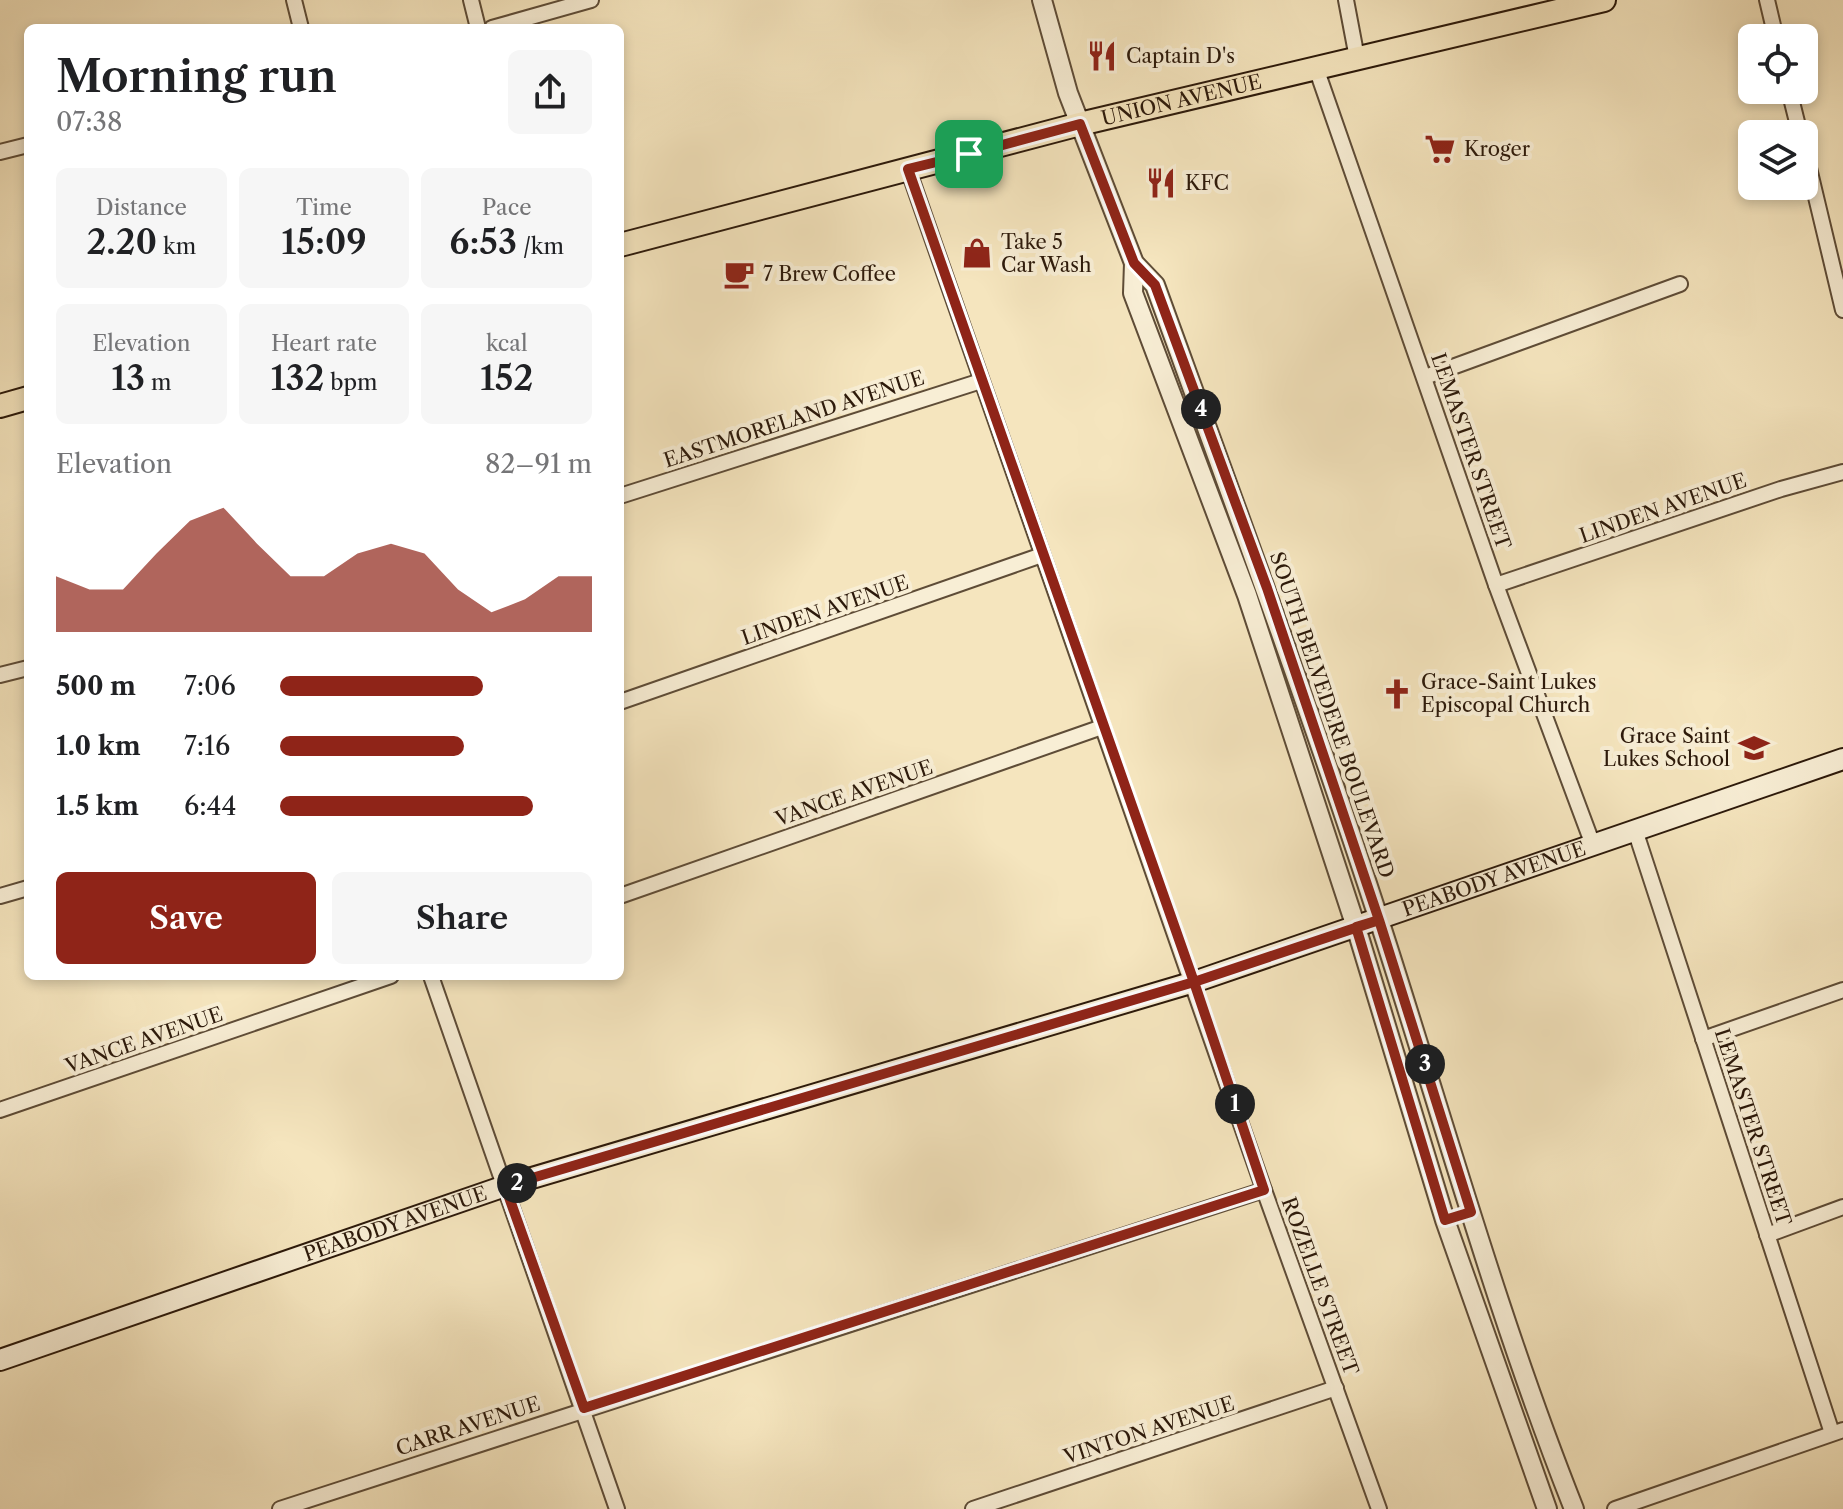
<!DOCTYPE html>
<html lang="en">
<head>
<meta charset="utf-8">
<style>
	:root { --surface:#fff; --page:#f6f6f6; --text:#202124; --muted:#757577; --accent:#8f2418 }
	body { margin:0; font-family:"Libre Caslon Text",serif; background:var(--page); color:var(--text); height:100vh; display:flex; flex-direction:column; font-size:30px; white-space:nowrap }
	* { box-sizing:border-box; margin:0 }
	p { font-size:26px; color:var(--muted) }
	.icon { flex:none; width:44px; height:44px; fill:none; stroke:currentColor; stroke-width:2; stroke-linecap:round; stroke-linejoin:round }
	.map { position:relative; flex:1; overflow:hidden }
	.details { position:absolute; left:24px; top:24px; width:600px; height:956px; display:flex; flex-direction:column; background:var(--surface); border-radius:12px; box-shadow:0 4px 12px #0003 }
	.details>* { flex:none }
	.buttons { position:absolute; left:1738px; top:24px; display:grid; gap:16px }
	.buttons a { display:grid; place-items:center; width:80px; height:80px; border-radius:12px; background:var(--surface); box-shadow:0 4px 12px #0003; font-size:40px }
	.pin { position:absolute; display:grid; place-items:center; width:68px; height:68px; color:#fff; margin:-34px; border-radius:16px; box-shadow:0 4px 12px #0006 }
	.km { position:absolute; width:40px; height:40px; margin:-20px; border-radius:50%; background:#222; color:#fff; font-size:22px; line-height:40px; text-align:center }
	.round { display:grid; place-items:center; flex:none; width:84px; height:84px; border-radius:12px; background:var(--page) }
	.headline { display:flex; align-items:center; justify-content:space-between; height:136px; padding:0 32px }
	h1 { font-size:44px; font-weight:600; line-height:60px }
	.stats { display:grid; grid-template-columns:repeat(3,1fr); gap:12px; height:136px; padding:8px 32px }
	.stats div { display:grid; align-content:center; border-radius:12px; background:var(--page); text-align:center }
	.stats b { font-size:34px; font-weight:600 }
	.stats small { font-size:22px; font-weight:400 }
	.stats p { font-size:22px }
	.chart { height:224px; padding:16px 32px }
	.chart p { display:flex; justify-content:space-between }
	.chart svg { width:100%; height:144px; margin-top:8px; fill:var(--accent); opacity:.7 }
	.primary-button { display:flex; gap:16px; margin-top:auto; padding:16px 32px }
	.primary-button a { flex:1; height:92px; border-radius:12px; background:var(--accent); color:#fff; font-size:32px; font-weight:600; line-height:92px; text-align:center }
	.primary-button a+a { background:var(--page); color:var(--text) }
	ul { padding:0 32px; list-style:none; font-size:26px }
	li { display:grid; grid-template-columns:128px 96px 1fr; align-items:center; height:60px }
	li i { height:20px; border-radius:10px; background:var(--accent) }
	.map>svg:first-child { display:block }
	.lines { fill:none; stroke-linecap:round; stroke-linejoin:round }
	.minor-casing { stroke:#5e4c37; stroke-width:18 }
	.tertiary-casing { stroke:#5e4c37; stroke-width:22 }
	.secondary-casing { stroke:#2c190a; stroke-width:24 }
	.primary-casing { stroke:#2c190a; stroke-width:26 }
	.minor { stroke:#f8eed5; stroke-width:14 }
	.tertiary { stroke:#f8eed5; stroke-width:18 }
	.secondary { stroke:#f8eed5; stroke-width:20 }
	.primary { stroke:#f5e5be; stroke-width:22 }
	.route-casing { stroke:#fff; stroke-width:16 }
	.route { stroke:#8f2418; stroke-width:10 }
	.labels { text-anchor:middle; stroke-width:8; stroke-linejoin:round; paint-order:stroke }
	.poi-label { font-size:20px; fill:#2c190a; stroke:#f8eed5; text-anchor:start }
	.street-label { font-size:20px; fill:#2c190a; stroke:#f8eed5 }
</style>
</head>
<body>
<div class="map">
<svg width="1843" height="1509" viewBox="0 0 1843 1509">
	<rect width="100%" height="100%" fill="#f5e5be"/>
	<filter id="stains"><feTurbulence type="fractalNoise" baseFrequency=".0025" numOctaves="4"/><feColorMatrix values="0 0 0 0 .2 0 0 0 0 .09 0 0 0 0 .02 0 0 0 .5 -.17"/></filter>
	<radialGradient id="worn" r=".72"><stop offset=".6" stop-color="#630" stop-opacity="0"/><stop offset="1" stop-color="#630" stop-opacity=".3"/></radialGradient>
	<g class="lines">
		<g class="minor-casing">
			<g id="minor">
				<path d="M294,0l7,28"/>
				<path d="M471,0l7,28"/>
				<path d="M1346,0l11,58"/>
				<path d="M1767,0l9,38"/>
				<path d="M492,28l99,-28"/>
				<path d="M1316,68l180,517 97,260"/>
				<path d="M1789,90l11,44"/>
				<path d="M1804,147l39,163"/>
				<path d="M0,152l28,-7"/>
				<path d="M908,169l356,1021 115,319"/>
				<path d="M1425,377l255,-93"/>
				<path d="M620,496l361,-115"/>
				<path d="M1496,585l285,-96 62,-17"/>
				<path d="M0,675l28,-7"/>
				<path d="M620,702l422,-147"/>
				<path d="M1636,833l196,600"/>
				<path d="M0,896l28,-8"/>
				<path d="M620,896l482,-169"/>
				<path d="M431,976l186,533"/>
				<path d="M1703,1039l140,-49"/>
				<path d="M0,1110l391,-134"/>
				<path d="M1767,1235l76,-28"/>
				<path d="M280,1509l984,-319"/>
				<path d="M973,1509l363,-121"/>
				<path d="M1615,1509l228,-79"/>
			</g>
		</g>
		<g class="tertiary-casing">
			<g id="tertiary">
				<path d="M1042,0l26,93 66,170 21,22c77,212 155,423 225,638 63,195 118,395 194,586"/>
				<path d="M1134,263l-1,30 114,302 109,332 89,293 102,289"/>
			</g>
		</g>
		<g class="secondary-casing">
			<g id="secondary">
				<path id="s1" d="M0,1360l505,-174 689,-204 649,-223"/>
			</g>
		</g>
		<g class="primary-casing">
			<g id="primary">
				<path id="s2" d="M620,245l460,-121 524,-124"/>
				<path d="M0,406l28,-8"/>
			</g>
		</g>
		<use href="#minor" class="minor"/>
		<use href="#tertiary" class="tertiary"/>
		<use href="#secondary" class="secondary"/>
		<use href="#primary" class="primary"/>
	</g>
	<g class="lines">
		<g class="route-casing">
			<path id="route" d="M969,154l-61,15 286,813 70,208 -680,218 -79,-222 689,-204 185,-62 92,292 -26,8 -89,-293 23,-7 -112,-332 -112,-303 -21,-22 -54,-139 -111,30"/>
		</g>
		<use href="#route" class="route"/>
	</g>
	<defs>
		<g id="restaurant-bare" transform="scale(2.4)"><path d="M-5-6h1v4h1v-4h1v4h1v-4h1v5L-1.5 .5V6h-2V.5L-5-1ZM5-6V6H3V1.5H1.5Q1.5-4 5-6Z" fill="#8f2418" stroke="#f8eed5" stroke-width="2.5" paint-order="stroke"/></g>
		<g id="supermarket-bare" transform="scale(2.4)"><path d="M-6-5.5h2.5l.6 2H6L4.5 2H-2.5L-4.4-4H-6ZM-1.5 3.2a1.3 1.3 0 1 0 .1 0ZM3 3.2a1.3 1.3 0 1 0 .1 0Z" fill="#8f2418" stroke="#f8eed5" stroke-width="2.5" paint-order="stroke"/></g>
		<g id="shop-bare" transform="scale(2.4)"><path d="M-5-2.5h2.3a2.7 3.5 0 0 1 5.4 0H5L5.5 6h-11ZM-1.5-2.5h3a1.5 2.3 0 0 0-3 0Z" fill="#8f2418" stroke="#f8eed5" stroke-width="2.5" paint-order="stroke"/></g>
		<g id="cafe-bare" transform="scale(2.4)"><path d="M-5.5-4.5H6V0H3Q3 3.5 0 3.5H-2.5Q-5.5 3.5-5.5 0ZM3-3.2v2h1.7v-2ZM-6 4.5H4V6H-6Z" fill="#8f2418" stroke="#f8eed5" stroke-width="2.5" paint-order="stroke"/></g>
		<g id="church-bare" transform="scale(2.4)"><path d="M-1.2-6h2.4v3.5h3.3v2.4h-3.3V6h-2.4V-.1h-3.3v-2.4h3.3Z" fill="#8f2418" stroke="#f8eed5" stroke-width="2.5" paint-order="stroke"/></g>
		<g id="school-bare" transform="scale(2.4)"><path d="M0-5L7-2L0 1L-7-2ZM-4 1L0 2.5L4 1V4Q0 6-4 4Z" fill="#8f2418" stroke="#f8eed5" stroke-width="2.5" paint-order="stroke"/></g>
	</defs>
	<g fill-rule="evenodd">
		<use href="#restaurant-bare" x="1102" y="56"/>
		<use href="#supermarket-bare" x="1440" y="149"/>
		<use href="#restaurant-bare" x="1161" y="183"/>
		<use href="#shop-bare" x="977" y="253"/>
		<use href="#cafe-bare" x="739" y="274"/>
		<use href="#church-bare" x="1397" y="694"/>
		<use href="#school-bare" x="1754" y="748"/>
	</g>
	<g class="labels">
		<g class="poi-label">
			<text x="1126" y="63">Captain D's</text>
			<text x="1464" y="156">Kroger</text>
			<text x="1185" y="190">KFC</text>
			<text x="1001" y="249">Take 5<tspan x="1001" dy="23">Car Wash</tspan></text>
			<text x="763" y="281">7 Brew Coffee</text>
			<text x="1421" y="689">Grace-Saint Lukes<tspan x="1421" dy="23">Episcopal Church</tspan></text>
			<text x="1730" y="743" text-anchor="end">Grace Saint<tspan x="1730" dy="23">Lukes School</tspan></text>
		</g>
		<g class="street-label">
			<text dy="7" stroke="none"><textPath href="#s2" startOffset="580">UNION AVENUE</textPath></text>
			<text transform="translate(794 419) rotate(-18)" y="7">EASTMORELAND AVENUE</text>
			<text transform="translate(1471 451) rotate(71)" y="7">LEMASTER STREET</text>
			<text transform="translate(1663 508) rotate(-19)" y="7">LINDEN AVENUE</text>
			<text transform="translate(825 610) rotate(-19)" y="7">LINDEN AVENUE</text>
			<text transform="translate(1332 715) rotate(71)" y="7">SOUTH BELVEDERE BOULEVARD</text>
			<text transform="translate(854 793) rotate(-19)" y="7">VANCE AVENUE</text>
			<text dy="7" stroke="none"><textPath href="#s1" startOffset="1570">PEABODY AVENUE</textPath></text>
			<text transform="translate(144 1040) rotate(-19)" y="7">VANCE AVENUE</text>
			<text transform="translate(1753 1127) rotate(72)" y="7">LEMASTER STREET</text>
			<text dy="7" stroke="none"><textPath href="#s1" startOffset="418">PEABODY AVENUE</textPath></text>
			<text transform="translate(1320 1286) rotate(70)" y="7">ROZELLE STREET</text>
			<text transform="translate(468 1426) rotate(-18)" y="7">CARR AVENUE</text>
			<text transform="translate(1149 1430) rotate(-18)" y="7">VINTON AVENUE</text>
		</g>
	</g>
	<rect width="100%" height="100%" filter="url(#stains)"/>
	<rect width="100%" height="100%" fill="url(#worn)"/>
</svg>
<div class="buttons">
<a><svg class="icon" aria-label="locate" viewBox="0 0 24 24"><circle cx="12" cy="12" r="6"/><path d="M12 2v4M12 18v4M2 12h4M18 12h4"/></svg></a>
<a><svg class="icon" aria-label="layers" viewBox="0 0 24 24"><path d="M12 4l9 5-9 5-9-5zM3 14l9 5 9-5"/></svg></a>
</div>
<div class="pin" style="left:969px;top:154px;background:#1e9e55"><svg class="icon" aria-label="arrive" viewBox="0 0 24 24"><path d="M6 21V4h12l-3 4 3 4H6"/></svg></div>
<b class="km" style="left:1235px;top:1104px">1</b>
<b class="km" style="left:517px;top:1183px">2</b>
<b class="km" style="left:1425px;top:1064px">3</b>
<b class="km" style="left:1201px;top:409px">4</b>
<section class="details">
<div class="headline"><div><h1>Morning run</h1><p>07:38</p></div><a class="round"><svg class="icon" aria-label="share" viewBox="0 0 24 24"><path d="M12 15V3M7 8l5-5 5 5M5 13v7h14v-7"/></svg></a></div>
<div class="stats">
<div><p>Distance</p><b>2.20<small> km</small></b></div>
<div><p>Time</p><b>15:09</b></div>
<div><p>Pace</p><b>6:53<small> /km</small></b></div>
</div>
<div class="stats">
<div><p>Elevation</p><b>13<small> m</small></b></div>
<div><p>Heart rate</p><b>132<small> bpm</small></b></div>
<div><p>kcal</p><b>152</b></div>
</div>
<div class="chart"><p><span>Elevation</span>82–91 m</p>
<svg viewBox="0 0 160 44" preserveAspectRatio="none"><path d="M0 44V27L10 31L20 31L30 20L40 10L50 6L60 17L70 27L80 27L90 20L100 17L110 20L120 31L130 38L140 34L150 27L160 27V44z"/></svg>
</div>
<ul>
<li><b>500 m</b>7:06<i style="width:65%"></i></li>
<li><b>1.0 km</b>7:16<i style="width:59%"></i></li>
<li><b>1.5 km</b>6:44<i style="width:81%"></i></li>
</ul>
<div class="primary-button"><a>Save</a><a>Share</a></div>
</section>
</div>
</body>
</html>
